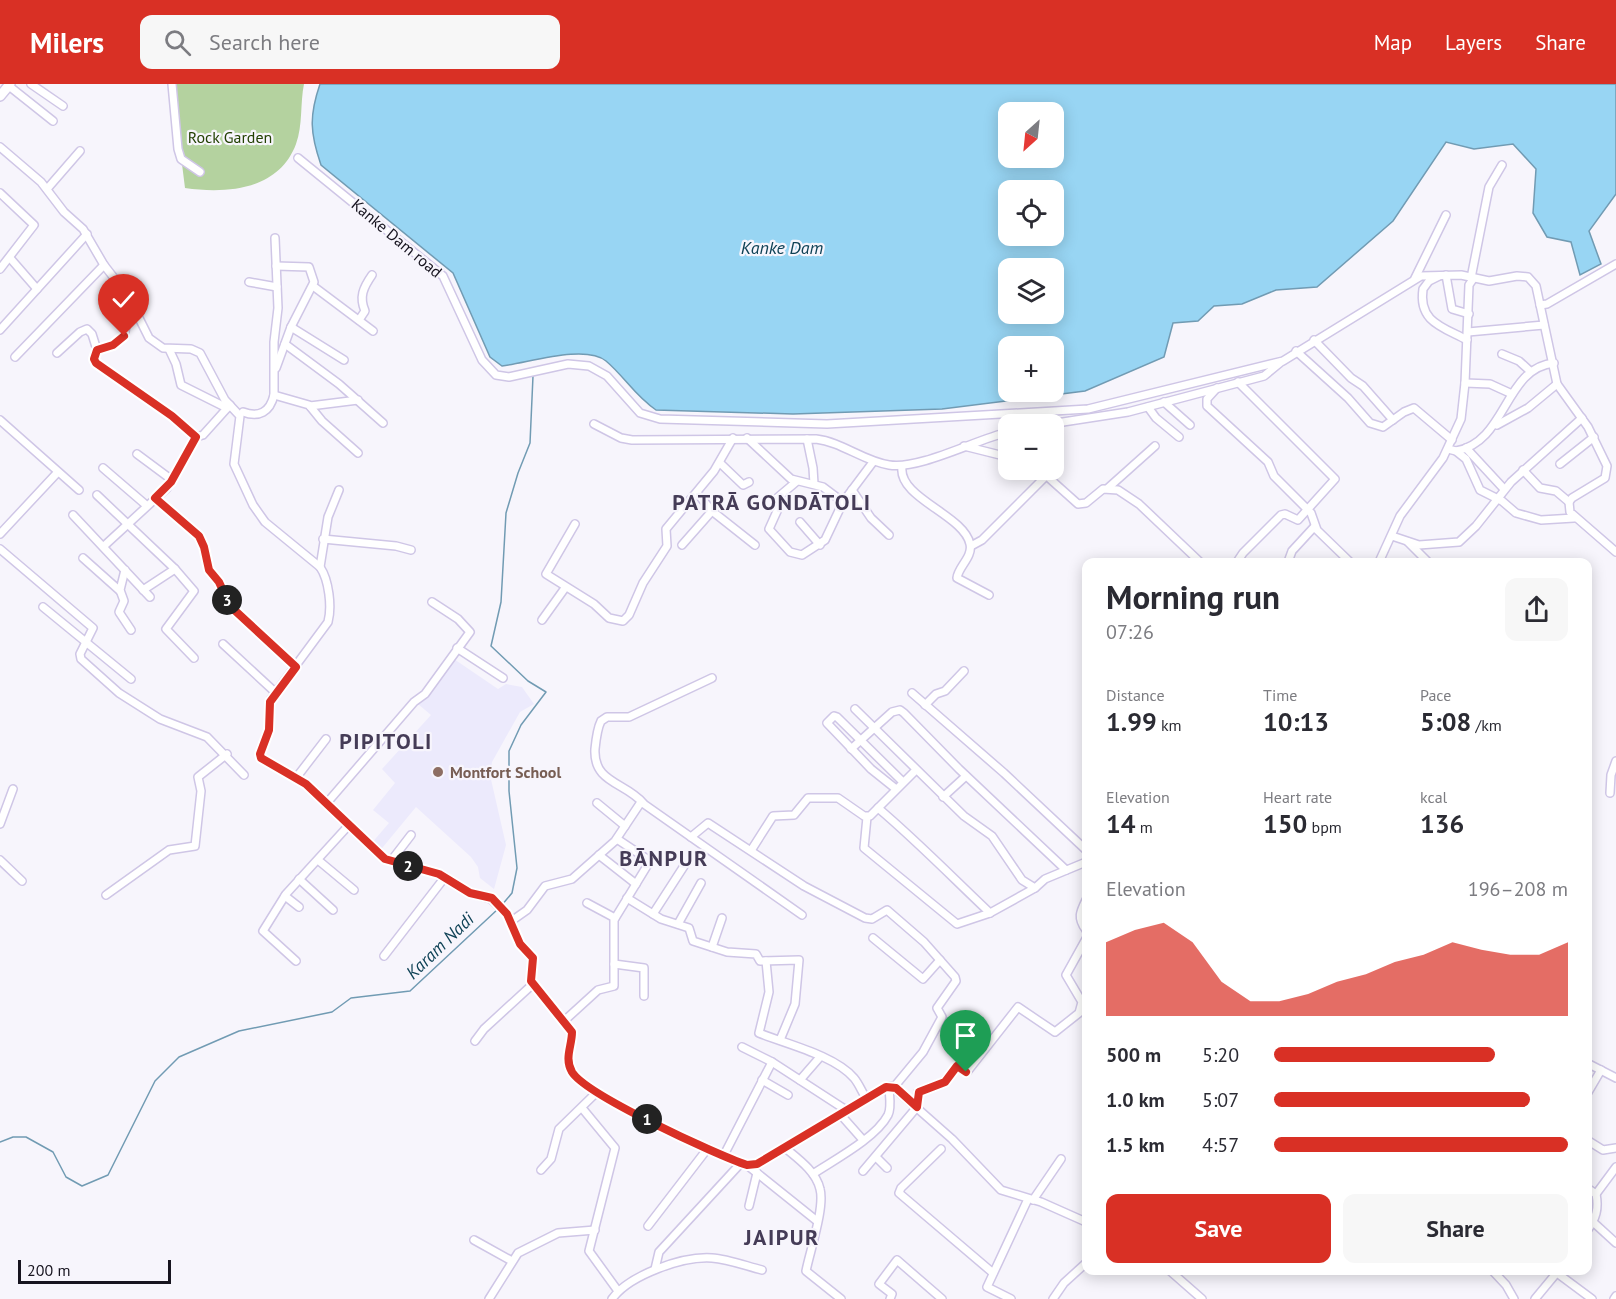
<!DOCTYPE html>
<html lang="en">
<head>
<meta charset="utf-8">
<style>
	:root { --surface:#fff; --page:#f7f7f7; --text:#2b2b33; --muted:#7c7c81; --accent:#d93025 }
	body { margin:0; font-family:"PT Sans",sans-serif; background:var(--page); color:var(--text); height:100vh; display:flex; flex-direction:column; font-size:22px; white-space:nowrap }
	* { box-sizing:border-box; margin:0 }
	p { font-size:20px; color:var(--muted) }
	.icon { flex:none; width:33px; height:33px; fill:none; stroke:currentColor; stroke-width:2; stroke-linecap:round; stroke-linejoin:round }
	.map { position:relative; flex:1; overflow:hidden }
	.side { position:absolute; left:1082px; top:474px; width:510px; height:717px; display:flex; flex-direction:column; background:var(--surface); border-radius:12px; box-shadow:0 3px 15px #0003 }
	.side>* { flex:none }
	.needle { width:39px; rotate:207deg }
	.controls { position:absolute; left:998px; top:18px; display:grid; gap:12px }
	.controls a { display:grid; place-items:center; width:66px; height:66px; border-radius:12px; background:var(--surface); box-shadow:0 3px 15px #0003; font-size:30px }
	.scale { position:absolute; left:18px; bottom:15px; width:153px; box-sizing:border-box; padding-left:6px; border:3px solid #17141f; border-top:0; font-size:16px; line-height:21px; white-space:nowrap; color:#17141f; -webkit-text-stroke:4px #f7f5fc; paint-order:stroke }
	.pin { position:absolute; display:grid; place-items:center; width:51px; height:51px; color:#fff; margin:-62px -26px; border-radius:50% 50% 50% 0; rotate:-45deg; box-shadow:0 0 6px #0007 }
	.pin .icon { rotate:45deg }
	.km { position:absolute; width:30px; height:30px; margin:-15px; border-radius:50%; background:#222; color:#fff; font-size:16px; line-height:30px; text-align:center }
	.round { display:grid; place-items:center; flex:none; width:63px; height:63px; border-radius:12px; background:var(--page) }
	.headline { display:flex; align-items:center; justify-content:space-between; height:102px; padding:0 24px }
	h1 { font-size:33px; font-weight:700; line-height:45px }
	.metrics { display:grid; grid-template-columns:repeat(3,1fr); gap:9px; height:102px; padding:6px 24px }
	.metrics div { display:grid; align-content:center }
	.metrics b { font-size:26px; font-weight:700 }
	.metrics small { font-size:16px; font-weight:400 }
	.metrics p { font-size:16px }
	.chart { height:168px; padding:12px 24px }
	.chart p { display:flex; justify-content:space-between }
	.chart svg { width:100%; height:108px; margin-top:6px; fill:var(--accent); opacity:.7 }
	.cta { display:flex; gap:12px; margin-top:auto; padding:12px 24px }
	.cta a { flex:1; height:69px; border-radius:12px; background:var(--accent); color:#fff; font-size:24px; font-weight:700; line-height:69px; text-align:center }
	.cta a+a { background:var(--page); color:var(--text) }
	ul { padding:0 24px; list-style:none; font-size:20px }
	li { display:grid; grid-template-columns:96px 72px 1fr; align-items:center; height:45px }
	li i { height:15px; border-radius:8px; background:var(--accent) }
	header { display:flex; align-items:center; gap:36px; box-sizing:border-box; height:84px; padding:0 30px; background:var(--accent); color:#fff }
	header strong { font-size:28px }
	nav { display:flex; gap:33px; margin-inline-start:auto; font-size:21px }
	.search { width:420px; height:54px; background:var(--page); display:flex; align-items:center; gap:15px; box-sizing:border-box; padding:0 21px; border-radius:12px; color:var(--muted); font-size:22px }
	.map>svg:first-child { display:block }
	.education { fill:#eceafc }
	.green { fill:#b4d29f }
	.water { fill:#98d5f3; stroke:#719bb3; stroke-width:1.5; fill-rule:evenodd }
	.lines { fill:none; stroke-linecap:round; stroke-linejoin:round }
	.stream { stroke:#719bb3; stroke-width:1.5 }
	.minor-casing { stroke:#cfc6e6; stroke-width:10 }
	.major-casing { stroke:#cfc6e6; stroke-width:12 }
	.minor { stroke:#fff; stroke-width:7 }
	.major { stroke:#fff; stroke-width:9 }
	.route-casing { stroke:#fff; stroke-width:12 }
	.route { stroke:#d93025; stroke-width:8 }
	.education-dot { fill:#8d6e63; stroke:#f7f5fc; stroke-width:2 }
	.labels { text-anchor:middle; stroke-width:4.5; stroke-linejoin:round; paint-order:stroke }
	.park-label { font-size:16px; fill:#234103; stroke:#f7f5fc }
	.street-label { font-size:16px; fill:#17141f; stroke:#f7f5fc }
	.education-label { font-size:16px; font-weight:bold; fill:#785e54; stroke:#f7f5fc; text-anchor:start }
	.water-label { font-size:18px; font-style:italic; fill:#0f4256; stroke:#f7f5fc }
	.district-label { font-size:22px; font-weight:bold; letter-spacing:1.5px; fill:#453c57; stroke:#f7f5fc }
</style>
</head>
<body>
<header>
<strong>Milers</strong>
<div class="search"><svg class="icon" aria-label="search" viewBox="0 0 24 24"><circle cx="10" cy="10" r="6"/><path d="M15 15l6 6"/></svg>Search here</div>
<nav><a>Map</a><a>Layers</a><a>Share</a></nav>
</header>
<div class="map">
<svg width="1616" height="1215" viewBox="0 0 1616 1215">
	<rect width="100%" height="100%" fill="#f7f5fc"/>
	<path class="education" d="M451,573l47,32 8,-5 16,3 12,17 -14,8 -28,50 -2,13 16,70 -12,44 -14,-11 -2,-11 -7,-10 -55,-50 -38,46 -8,-8 19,-22 -16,-13 22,-27 -13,-14 49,-54 -13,-11z"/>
	<path class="green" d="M172,0h132c-4,19 -1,41 -8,60 -17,46 -69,50 -111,44z"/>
	<path class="water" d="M320,0h1296v110l-27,37 12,33 -21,11 -9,-33 -24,-5 -14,-24 3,-44 -23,-25 -39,5 -28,-7 -53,79 -76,66 -41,3 -34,14 -28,2 -16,15 -25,2 -9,34 -79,34 -143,18 -149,5 -137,-4c-21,-14 -32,-34 -50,-49 -21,-17 -78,2 -104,5l-12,-9 -37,-84 -132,-108c-11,-32 -12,-49 -1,-81zM1008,28h45v46h-45zM1008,106h45v46h-45zM1008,184h45v46h-45zM1008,262h45v46h-45z"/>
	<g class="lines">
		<g class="stream">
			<path d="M501,822l11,-13 5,-25 -8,-77v-40l12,-26 25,-33 -18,-11 -37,-35 10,-44 5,-89 12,-40 12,-30 3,-67"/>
			<path d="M0,1058l13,-5h13l27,15 13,25 16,9 26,-11 47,-94 24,-24 60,-26 93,-19 19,-14 59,-7 88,-82"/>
		</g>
		<g class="minor-casing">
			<g id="minor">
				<path d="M31,0l32,22"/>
				<path d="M172,0l6,65 3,10 19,13"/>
				<path d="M9,2l44,35"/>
				<path d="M0,63l41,35 23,30 19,17 21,36 24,31 21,42 14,10 28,1 9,4 25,47 15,16 -6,48 19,41 12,17 55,45c9,13 12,40 8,55l-57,77 -2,31 -8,21v7l45,26 79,75 54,15 31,19 21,6 16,15 13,29 13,15 -2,23 41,51c0,14 -8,26 0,40 15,23 145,83 175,93l10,-1 129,-77 6,-1 60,53 49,51 40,12 45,20"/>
				<path d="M298,74l145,118 39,84 14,15 13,2 59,-13 21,2 18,10 33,37 20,6 167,5 261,-15 195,-48 138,-85 40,-1 28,6 28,-5 11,1 8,9 21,98 31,43 19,39 -2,12 -33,20 -3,4 1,10 46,40"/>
				<path d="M47,105l33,-38"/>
				<path d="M0,109l34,32 -34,44"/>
				<path d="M10,174l27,31"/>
				<path d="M276,182l33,1 5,15 -23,45 -15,41"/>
				<path d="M1446,191l6,34 17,5"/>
				<path d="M1439,192l-10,5 -6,8c-5,33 20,38 44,51"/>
				<path d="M1415,194l31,-63"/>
				<path d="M1471,194l18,-91 13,-22"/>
				<path d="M249,198l28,5"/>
				<path d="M313,202l60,45"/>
				<path d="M131,219l-7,33 -11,9 -16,5 -3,9 2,4 77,53 23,21 7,-2 27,-30"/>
				<path d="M1540,221l7,-1 69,-40"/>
				<path d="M359,236l6,-9c-6,-14 -2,-23 7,-36"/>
				<path d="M291,243l53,33"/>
				<path d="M0,246l87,-96"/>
				<path d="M1468,248l76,-7"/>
				<path d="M1314,256l37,38 12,8 30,34"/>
				<path d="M285,260l54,40 44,39"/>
				<path d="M169,265l7,15 5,21 46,23"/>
				<path d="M1296,267l52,47 22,25 13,4 21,-15 10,-4 38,32"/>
				<path d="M57,269l23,-21 7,-3 5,5 5,16"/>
				<path d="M1502,270l17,7 11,10"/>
				<path d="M15,273l89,-92"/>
				<path d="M1465,299l25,1 22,10"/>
				<path d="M1217,304l-10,11v7l61,56 6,14 37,37 6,17 33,32"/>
				<path d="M274,311l35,10 13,16 36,32"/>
				<path d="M1164,318l26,23"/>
				<path d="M310,322l48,-6"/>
				<path d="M1148,323l8,11 23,19"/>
				<path d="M243,328c16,6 27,0 31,-17v-53l4,-34 -3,-70"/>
				<path d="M0,336l79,70"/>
				<path d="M594,340l27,14 11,2 184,-1c26,3 47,22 73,26 30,5 86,-25 119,-33"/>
				<path d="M1050,340l78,-12 136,-36 17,-14"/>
				<path d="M1497,341l31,-17 29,-24"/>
				<path d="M747,354l44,41 32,8 20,15"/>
				<path d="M807,355l6,29 1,16"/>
				<path d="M964,362l44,11"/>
				<path d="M1466,364l38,41"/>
				<path d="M1448,365l8,2 10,8 14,31 22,11 14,12 25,7 33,-2"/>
				<path d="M1456,367c51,-9 48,-83 98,-88"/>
				<path d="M137,370l35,26"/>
				<path d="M720,379l23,22 6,-3"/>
				<path d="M1560,380l34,-27"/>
				<path d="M902,383c-4,31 62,48 68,77 3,13 -12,23 -13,34l32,17"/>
				<path d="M103,384l43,37"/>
				<path d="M1053,384l3,-9 -2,-35"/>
				<path d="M1040,386l38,34 8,-1 17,-14 15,1 21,14 61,58"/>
				<path d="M1523,386l17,18 16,3 13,11"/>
				<path d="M796,398l-19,16 1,11 -9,20 21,23 12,3 23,-15 18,-38 30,-40"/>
				<path d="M1108,404l47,-42"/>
				<path d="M852,406l19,28 18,17"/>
				<path d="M697,409l15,18 43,34"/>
				<path d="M97,411l78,74 19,22 -28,38 28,29"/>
				<path d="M155,414l44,38 5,11 5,23 10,12 11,24 66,61"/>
				<path d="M73,431l77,82"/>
				<path d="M800,438l20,23"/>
				<path d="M575,440l-29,50 48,30 15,14 14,3 6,-6 14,-32 24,-37 -1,-17 48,-58 19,-33"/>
				<path d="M0,450l57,-61"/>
				<path d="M1392,452l27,9 40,-3 17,-16 35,-44 71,-64"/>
				<path d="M323,455l73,7 15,4"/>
				<path d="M1408,458l20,20"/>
				<path d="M682,461l30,-34"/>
				<path d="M104,462l63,-58 29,-51"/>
				<path d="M971,462l11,-6 70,-70"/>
				<path d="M0,465l93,79 -13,26 1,5 38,34 41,26 47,18 37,38"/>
				<path d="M83,474l37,33"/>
				<path d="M1237,478l6,-9 38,-38 4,-1 13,6 37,-41 -97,-97"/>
				<path d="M1288,478l4,-11 23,-25"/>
				<path d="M1379,478l21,-46 43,-58 18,-39 4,-36 4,-98 4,-6"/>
				<path d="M320,483l8,-50 11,-27"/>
				<path d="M125,486l-5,20 4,11 -5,11 12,18"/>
				<path d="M143,506l32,-21"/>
				<path d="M43,523l88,72"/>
				<path d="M542,536l23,-32"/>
				<path d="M223,560l53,49"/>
				<path d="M457,564l46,30"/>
				<path d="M912,609l92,80 82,77"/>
				<path d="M925,621l11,-11 9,-3 19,-20"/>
				<path d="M855,625l109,107 28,20 30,44 13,8 10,-9 41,-17"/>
				<path d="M851,665l41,-37 8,-2 4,3 55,56 107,101"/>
				<path d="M296,694l30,-39"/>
				<path d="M896,705l-25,-20 -44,-46 7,-7 3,1 66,65"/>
				<path d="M1610,709l1,-18 5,-14"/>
				<path d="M943,713l23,-21"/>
				<path d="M597,719l28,23"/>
				<path d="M643,719c-18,-21 -50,-20 -48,-54 1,-10 2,-20 6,-28l6,-4h22l83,-39"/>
				<path d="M326,720l88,-102 11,-8 45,-62 -12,-13 -26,-17"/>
				<path d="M878,724c39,33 75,70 112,105"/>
				<path d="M867,733l-3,31 93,76 33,-11 45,-25"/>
				<path d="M0,740l13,-35"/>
				<path d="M691,753l17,-14 96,63 61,32 7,1 15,-9 37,32 31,35 1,4 -19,27 5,9 -19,35 -29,35"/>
				<path d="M752,765l21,-33 21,-1 14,-17h30l26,18h6l46,-46"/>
				<path d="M599,771l37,29"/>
				<path d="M0,776l22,21"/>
				<path d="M318,776l36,30"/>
				<path d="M391,777l20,-26"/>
				<path d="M299,795l34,31"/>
				<path d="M106,811l63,-45 26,-4 6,-55 -3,-14 29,-23"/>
				<path d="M285,812l14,11"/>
				<path d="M627,814l34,21 28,9 4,13 34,11 29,2 4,7 39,-1 -4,44 -15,36"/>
				<path d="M1086,816c-6,12 -9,18 0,30"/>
				<path d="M587,819l28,15"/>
				<path d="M653,830l31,-48"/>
				<path d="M510,838l17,-12 18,-24 27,-7 43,-38 26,-39 161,113"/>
				<path d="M678,840l23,-41"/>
				<path d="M873,854l50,41 17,-19"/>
				<path d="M712,863l10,-29"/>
				<path d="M384,872l61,-79"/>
				<path d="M296,877l-33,-30 23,-37 63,-69"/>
				<path d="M766,877l3,31 -10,41c27,11 75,22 95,45 5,6 8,14 12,20"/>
				<path d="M614,880l30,4v28"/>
				<path d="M564,937l34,-31 16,-4v-66l36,-59 -33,-22"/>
				<path d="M475,957l9,-12 49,-45"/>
				<path d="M742,963l30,15 74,48"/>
				<path d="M1587,979l29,15"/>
				<path d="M762,996l26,15"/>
				<path d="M800,996l20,-23"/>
				<path d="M1587,1010l14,-24"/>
				<path d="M582,1024l33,40 -26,103 29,40"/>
				<path d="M840,1030l23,26"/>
				<path d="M1587,1056l16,10 13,-2"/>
				<path d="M784,1063c13,11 32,24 36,42 5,18 -10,62 -14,82l35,28"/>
				<path d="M941,1065l-40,39 -2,5 94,80"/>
				<path d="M724,1071l48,-93"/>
				<path d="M876,1073l11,11"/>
				<path d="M747,1081l70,56"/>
				<path d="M541,1086l10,-11 8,-30 38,-37"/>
				<path d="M863,1087l54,-64 1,-15 26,-10 13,-16 10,6 51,-65 37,25 24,-19 3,-11 -16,-27 20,-36"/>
				<path d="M813,1090c21,-14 63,-36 75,-59 4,-8 1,-21 1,-29"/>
				<path d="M1587,1104l9,6c3,15 0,24 -9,37"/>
				<path d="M1596,1110l20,-27"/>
				<path d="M1033,1116l28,-41"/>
				<path d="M749,1122l8,-33"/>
				<path d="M1593,1138l23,21"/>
				<path d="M648,1142l60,-78"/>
				<path d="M474,1156l38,21"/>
				<path d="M655,1185l4,-17 82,-89"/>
				<path d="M1169,1186l33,29"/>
				<path d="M1492,1186l14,15 8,14"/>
				<path d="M1557,1189l35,26"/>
				<path d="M489,1215l29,-46 40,-20 37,-3"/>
				<path d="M612,1215c17,-24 71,-43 100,-41 16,1 34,8 50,12"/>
				<path d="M890,1215l2,-5 -13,-10 18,-24 45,39"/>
				<path d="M1011,1215l-24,-12 41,-88"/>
				<path d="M1053,1215l11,-16 22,-20"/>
				<path d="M1535,1215l24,-29"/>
				<path d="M1614,1215l2,-3"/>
			</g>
		</g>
		<g class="major-casing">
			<path id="major" d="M0,12l10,-12"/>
		</g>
		<use href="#minor" class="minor"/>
		<use href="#major" class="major"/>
	</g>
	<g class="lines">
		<g class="route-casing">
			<path id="route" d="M124,252l-11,9 -16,5 -3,9 2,4 76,53 24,21 -25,45 -16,16 44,38 5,11 5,23 10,12 11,24 66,61 -26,35 -1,28 -9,24 1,4 45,26 79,75 54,15 31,19 22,5 15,16 13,30 13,14 -2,23 41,51c0,14 -8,26 0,40 14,23 145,83 175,93l10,-1 129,-77 10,1 21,19 2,-15 26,-10 12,-16 9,6"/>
		</g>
		<use href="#route" class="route"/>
	</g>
	<circle class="education-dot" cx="438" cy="688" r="6"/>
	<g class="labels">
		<g class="park-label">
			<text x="230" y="59">Rock Garden</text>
		</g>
		<g class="street-label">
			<text transform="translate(397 154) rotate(40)" y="6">Kanke Dam road</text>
		</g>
		<g class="education-label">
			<text x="450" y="694">Montfort School</text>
		</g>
		<g class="water-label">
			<text x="782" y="170">Kanke Dam</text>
			<text transform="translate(440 862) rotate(-44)" y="6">Karam Nadi</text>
		</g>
		<g class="district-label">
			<text x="772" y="426">PATRĀ GONDĀTOLI</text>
			<text x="386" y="665">PIPITOLI</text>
			<text x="664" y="782">BĀNPUR</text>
			<text x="782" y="1161">JAIPUR</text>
		</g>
	</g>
</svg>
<div class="controls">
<a><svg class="needle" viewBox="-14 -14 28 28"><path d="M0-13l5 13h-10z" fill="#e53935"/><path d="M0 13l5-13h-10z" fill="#7c7c81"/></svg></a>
<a><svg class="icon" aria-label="locate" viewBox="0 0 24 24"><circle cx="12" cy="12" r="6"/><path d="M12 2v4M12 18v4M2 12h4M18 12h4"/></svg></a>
<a><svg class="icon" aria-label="layers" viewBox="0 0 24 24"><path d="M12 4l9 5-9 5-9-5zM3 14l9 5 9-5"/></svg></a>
<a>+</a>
<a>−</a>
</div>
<div class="scale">200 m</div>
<div class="pin" style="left:966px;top:988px;background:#1e9e55"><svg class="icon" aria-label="arrive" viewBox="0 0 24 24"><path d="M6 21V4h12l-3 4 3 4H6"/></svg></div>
<div class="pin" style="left:124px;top:252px;background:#d93025"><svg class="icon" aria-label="check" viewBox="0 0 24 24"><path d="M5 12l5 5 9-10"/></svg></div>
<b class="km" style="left:647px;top:1035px">1</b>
<b class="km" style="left:408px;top:782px">2</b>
<b class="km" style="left:227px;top:516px">3</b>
<section class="side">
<div class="headline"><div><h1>Morning run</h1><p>07:26</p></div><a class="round"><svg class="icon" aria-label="share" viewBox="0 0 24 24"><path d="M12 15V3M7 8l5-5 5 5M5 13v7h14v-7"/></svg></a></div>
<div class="metrics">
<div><p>Distance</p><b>1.99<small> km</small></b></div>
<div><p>Time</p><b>10:13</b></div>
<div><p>Pace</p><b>5:08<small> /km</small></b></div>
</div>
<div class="metrics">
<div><p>Elevation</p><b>14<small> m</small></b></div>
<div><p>Heart rate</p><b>150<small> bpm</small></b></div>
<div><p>kcal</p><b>136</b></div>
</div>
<div class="chart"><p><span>Elevation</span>196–208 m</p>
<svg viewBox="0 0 160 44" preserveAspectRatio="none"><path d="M0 44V14L10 9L20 6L30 14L40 30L50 38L60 38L70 35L80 30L90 27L100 22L110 19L120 14L130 17L140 19L150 19L160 14V44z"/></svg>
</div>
<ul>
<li><b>500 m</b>5:20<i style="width:75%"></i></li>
<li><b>1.0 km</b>5:07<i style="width:87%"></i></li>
<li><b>1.5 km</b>4:57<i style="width:100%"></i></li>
</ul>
<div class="cta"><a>Save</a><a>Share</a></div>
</section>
</div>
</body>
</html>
